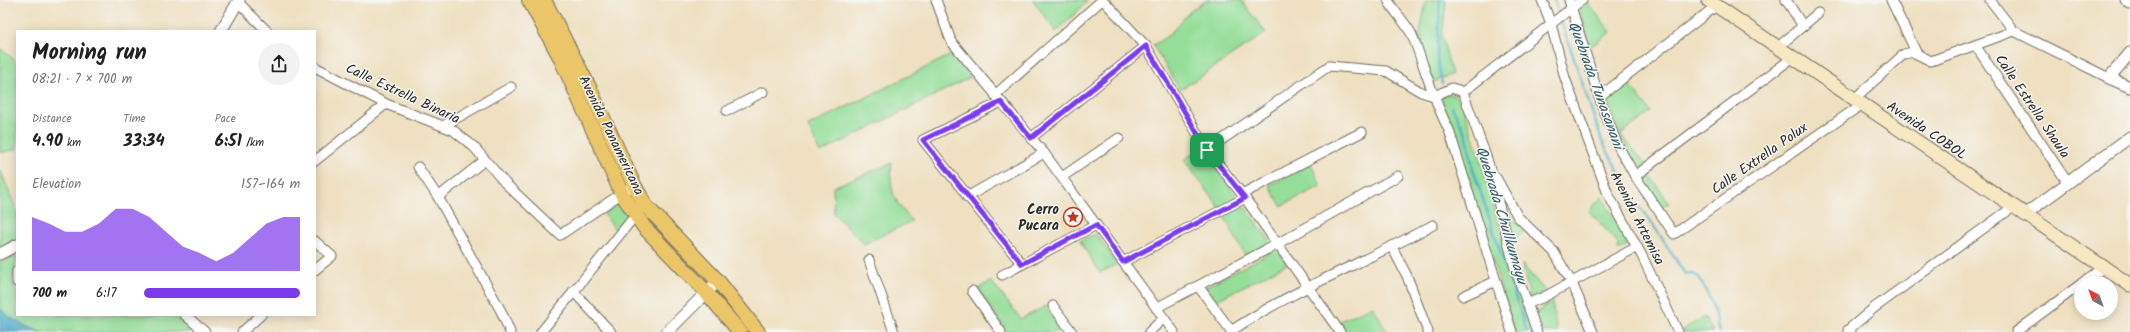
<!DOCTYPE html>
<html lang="en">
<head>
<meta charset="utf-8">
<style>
	:root { --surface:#fff; --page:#f2f2f2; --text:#202124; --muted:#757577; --accent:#7c3aed }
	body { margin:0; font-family:Kalam,sans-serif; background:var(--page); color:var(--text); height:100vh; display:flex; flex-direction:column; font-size:15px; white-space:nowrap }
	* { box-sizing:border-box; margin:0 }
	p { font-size:13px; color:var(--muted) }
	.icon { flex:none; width:22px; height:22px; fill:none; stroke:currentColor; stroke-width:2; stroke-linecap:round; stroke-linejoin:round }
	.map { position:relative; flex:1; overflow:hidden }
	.side { position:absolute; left:16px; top:30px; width:300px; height:286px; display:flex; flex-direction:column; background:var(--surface); border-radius:0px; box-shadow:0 2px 10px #0003 }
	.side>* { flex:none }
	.needle { width:26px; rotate:319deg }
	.fabs { position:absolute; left:2074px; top:276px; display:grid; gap:8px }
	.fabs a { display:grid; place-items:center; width:44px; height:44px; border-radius:50%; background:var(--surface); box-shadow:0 2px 10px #0003; font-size:20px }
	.pin { position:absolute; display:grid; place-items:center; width:34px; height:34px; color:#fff; margin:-17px; border-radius:8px; box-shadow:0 2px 6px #0006 }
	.round { display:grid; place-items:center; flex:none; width:42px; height:42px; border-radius:21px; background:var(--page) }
	.summary { display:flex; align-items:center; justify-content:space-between; height:68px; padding:0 16px }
	h1 { font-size:22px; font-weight:600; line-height:30px }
	.figures { display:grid; grid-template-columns:repeat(3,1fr); gap:6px; height:68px; padding:4px 16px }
	.figures div { display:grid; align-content:center }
	.figures b { font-size:17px; font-weight:600 }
	.figures small { font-size:11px; font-weight:400 }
	.figures p { font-size:11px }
	.chart { height:112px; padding:8px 16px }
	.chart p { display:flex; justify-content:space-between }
	.chart svg { width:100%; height:72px; margin-top:4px; fill:var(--accent); opacity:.7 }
	ul { padding:0 16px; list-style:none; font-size:13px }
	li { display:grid; grid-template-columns:64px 48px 1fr; align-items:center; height:30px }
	li i { height:10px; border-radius:5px; background:var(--accent) }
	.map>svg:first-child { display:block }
	.green { fill:#94de99; stroke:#608462 }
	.water { fill:#48abc8; stroke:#3a6b7a }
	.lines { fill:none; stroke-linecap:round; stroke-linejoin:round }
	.stream { stroke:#48abc8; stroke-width:2.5 }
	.minor-casing { stroke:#6f6a5f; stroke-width:11 }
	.tertiary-casing { stroke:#6f6a5f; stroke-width:13 }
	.secondary-casing { stroke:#6f6a5f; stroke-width:15 }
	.primary-casing { stroke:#6f6a5f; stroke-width:16 }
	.minor { stroke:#fff; stroke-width:9 }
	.tertiary { stroke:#fff; stroke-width:11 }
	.secondary { stroke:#f7e8c3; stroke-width:13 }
	.primary { stroke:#ebc669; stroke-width:14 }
	.route-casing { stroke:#fff; stroke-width:8 }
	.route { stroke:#7c3aed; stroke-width:5 }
	.labels { text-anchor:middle; stroke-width:3; stroke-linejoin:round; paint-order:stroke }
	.street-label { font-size:14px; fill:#2b2b2b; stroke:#f6f6f2 }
	.poi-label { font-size:14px; font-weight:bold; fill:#2b2b2b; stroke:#f6f6f2; text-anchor:end }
	.water-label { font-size:15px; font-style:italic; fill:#375e6a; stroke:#f6f6f2 }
</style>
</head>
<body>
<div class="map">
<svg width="2130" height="332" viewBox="0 0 2130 332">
	<rect width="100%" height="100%" fill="#f6f6f2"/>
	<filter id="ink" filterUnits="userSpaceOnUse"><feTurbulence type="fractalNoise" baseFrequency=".025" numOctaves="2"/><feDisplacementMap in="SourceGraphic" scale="8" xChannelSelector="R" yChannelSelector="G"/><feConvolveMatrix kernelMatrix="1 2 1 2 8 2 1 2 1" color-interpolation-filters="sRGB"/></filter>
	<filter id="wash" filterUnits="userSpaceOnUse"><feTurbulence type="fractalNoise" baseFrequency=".012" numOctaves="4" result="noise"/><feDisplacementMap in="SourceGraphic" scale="16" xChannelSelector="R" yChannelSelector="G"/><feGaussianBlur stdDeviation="0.9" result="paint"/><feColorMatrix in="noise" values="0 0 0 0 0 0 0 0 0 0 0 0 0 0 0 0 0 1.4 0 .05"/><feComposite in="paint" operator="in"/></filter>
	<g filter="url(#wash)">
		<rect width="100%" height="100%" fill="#eee0c0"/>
		<g class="green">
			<path d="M1033,0h54l1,1 -32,31z"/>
			<path d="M1207,0h34l25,33 -86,57 -27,-45 16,-10 20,-23z"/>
			<path d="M1426,0h20l-4,37 10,37 -18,8 -11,-22 -3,-26z"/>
			<path d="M1587,2l24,30 -21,15 -11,-39z"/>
			<path d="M0,48l17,14v87l-17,4z"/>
			<path d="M955,53l16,24 -151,76 -12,-27z"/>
			<path d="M1627,82l24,30 -30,22 24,30 -10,6 -30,-72z"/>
			<path d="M1449,94l7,2 8,14 17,51 30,109 23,62h-19l-53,-167 -9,-42 -11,-17 1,-9z"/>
			<path d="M1200,148l71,94 -26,13 -28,-51 -33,-44z"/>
			<path d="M892,163c-3,28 1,37 20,58l-48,23 -30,-30 -1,-27z"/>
			<path d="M1311,164l10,22 -40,20 -12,-21z"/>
			<path d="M0,169l17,42v32l-17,6z"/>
			<path d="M1648,173l21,30 -8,5 -20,-31z"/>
			<path d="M1602,197l25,43v5l-9,6v-8l-29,-32z"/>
			<path d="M620,203l7,12 -12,14 -11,-15z"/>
			<path d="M1508,216l4,1 13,13 -13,11 -5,-21z"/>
			<path d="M1093,235h4l20,29 -17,9 -20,-32z"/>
			<path d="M1277,249l10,15 -72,37 -10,-14z"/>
			<path d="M17,256l-5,25 5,10v24h157l21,17h-154c-15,-6 -30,-11 -41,-24v-46z"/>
			<path d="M1522,264l24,28 -16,6z"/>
			<path d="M991,281l30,38 25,-13 18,26h-57l-29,-43z"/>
			<path d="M1552,302l5,30h-17l-6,-18z"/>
			<path d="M1373,306l14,26h-42l-7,-10z"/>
			<path d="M1704,317l9,15h-32v-1z"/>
		</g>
		<path class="water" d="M0,308c11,13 26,18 41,24h-41z"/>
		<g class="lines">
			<g class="stream">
				<path d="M1440,0l-3,59 5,25"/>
				<path d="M1554,0l48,141 34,63 12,13 37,57 6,-1 8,4 13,26 7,29"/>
				<path d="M1452,107l15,29 6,33 54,163"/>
			</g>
		</g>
	</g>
	<g filter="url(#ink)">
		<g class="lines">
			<g class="minor-casing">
				<g id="minor">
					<path d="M936,0l15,41 93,112 130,179"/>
					<path d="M1103,0l43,46 61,104 35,44 98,138"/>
					<path d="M1388,0c6,12 19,24 24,35 13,32 21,65 37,95l63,202"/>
					<path d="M1542,0l9,24 14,54 43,116 34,62 36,76"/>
					<path d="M1569,0l30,97 18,47 18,32 39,58 187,-129"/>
					<path d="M1786,0l17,26"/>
					<path d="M1891,0l26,54"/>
					<path d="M1990,0l24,31 95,47"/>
					<path d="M2125,0l5,4"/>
					<path d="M238,2l29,29"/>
					<path d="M1975,45l93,138"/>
					<path d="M1777,48l41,-35"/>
					<path d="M315,67l71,37 67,26 21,17 31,36 55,52 74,-50"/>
					<path d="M1463,92l25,70 26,103 23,67"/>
					<path d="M1463,92l119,-92"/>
					<path d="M995,95l107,-95"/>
					<path d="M1599,97l117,-91"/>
					<path d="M1853,100l51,-46 9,-2 18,9 83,-30"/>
					<path d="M1001,102l-78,38 99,124"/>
					<path d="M727,111l36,-19"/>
					<path d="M443,126l68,-39"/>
					<path d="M1031,138l115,-92"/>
					<path d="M1207,150l122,-84 57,5 35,21 13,4 18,-8 11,4"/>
					<path d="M315,161l71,-57"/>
					<path d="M418,167l20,30 63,114 9,21"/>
					<path d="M1495,176l23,41 36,35 18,31 21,49"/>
					<path d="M1635,176l157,-118"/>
					<path d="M1062,177l57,-39"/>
					<path d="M1242,194l120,-62"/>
					<path d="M438,197l47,-37"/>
					<path d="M967,197l77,-44"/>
					<path d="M315,241l17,15 -17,14"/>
					<path d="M1392,247l15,29 21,56"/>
					<path d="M869,260l25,72"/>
					<path d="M1123,262l122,-64"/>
					<path d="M17,271v11"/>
					<path d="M1002,275l94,-50"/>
					<path d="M2082,283l22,-16"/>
					<path d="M1198,286l34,46"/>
					<path d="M573,291l38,41"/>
					<path d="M972,291l29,41"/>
					<path d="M1463,296l33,-15"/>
					<path d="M1527,304l17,-7 93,-50"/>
					<path d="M1053,306l19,26"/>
					<path d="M1156,308l121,-64 121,-68"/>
					<path d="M185,315l20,17"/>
					<path d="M1231,331c63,-42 136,-70 202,-106"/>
					<path d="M242,332l19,-17"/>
					<path d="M541,332l97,-120"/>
					<path d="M1149,332l15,-14"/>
					<path d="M1851,332l-3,-2 26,-22 139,-101"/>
					<path d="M2016,332l65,-48"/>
				</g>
			</g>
			<g class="tertiary-casing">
				<g id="tertiary">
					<path d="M221,31l18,-31"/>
					<path d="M2130,53l-21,25 21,9"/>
					<path d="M2024,215l106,-78"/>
					<path d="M0,254l17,-9"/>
					<path d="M667,332l51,-51"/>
				</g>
			</g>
			<g class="secondary-casing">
				<path id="secondary" d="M1708,0l422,285"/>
			</g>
			<g class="primary-casing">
				<g id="primary">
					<path d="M529,0l31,57 62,137 22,33 62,65 34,40"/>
					<path d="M544,0l45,87 45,98 12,21 72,75 40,51"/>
				</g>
			</g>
			<use href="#minor" class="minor"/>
			<use href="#tertiary" class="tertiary"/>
			<use href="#secondary" class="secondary"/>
			<use href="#primary" class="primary"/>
		</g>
	</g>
	<g class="lines" filter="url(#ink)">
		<g class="route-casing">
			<path id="route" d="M1146,46l61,104 38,48 -122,64 -27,-37 -74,39 -99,-124 78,-38 30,36z"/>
		</g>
		<use href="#route" class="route"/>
	</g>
	<defs>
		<g id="sight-ring" transform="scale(1)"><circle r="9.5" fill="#f6f6f2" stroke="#c8321e" stroke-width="1.5"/><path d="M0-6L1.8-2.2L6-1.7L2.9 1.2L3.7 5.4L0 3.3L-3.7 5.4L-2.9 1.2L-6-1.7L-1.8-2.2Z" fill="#c8321e"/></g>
	</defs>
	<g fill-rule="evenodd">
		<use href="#sight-ring" x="1073" y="217"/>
	</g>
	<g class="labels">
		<g class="street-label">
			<text transform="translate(403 93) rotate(25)" y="5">Calle Estrella Binaria</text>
			<text transform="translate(2033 106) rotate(56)" y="5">Calle Estrella Shaula</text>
			<text transform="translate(1927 130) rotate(34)" y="5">Avenida COBOL</text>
			<text transform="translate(612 135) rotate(64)" y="5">Avenida Panamericana</text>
			<text transform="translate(1759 158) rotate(-35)" y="5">Calle Extrella Polux</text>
			<text transform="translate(1638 218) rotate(63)" y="5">Avenida Artemisa</text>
		</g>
		<g class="poi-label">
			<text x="1059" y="214">Cerro<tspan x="1059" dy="16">Pucara</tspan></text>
		</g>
		<g class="water-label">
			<text transform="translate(1596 85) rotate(70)" y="5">Quebrada Tunasanani</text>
			<text transform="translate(1502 215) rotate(73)" y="5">Quebrada Chullkumayu</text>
		</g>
	</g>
</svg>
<div class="fabs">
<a><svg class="needle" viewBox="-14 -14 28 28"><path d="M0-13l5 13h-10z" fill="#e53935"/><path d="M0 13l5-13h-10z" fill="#757577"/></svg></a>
</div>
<div class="pin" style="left:1207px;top:150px;background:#1e9e55"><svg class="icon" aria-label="arrive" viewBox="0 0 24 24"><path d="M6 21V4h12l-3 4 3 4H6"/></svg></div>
<section class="side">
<div class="summary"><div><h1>Morning run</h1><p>08:21 · 7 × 700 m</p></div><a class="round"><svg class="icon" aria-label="share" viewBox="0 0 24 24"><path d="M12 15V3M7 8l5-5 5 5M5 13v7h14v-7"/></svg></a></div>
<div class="figures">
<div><p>Distance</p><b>4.90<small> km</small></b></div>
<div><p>Time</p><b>33:34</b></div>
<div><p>Pace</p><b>6:51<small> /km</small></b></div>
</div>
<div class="chart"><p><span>Elevation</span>157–164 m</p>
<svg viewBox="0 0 160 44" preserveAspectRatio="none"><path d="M0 44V11L10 15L20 20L30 20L40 15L50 6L60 6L70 11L80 20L90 29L100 33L110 38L120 33L130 24L140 15L150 11L160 11V44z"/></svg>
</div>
<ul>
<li><b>700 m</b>6:17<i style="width:100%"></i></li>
</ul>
</section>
</div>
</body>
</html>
